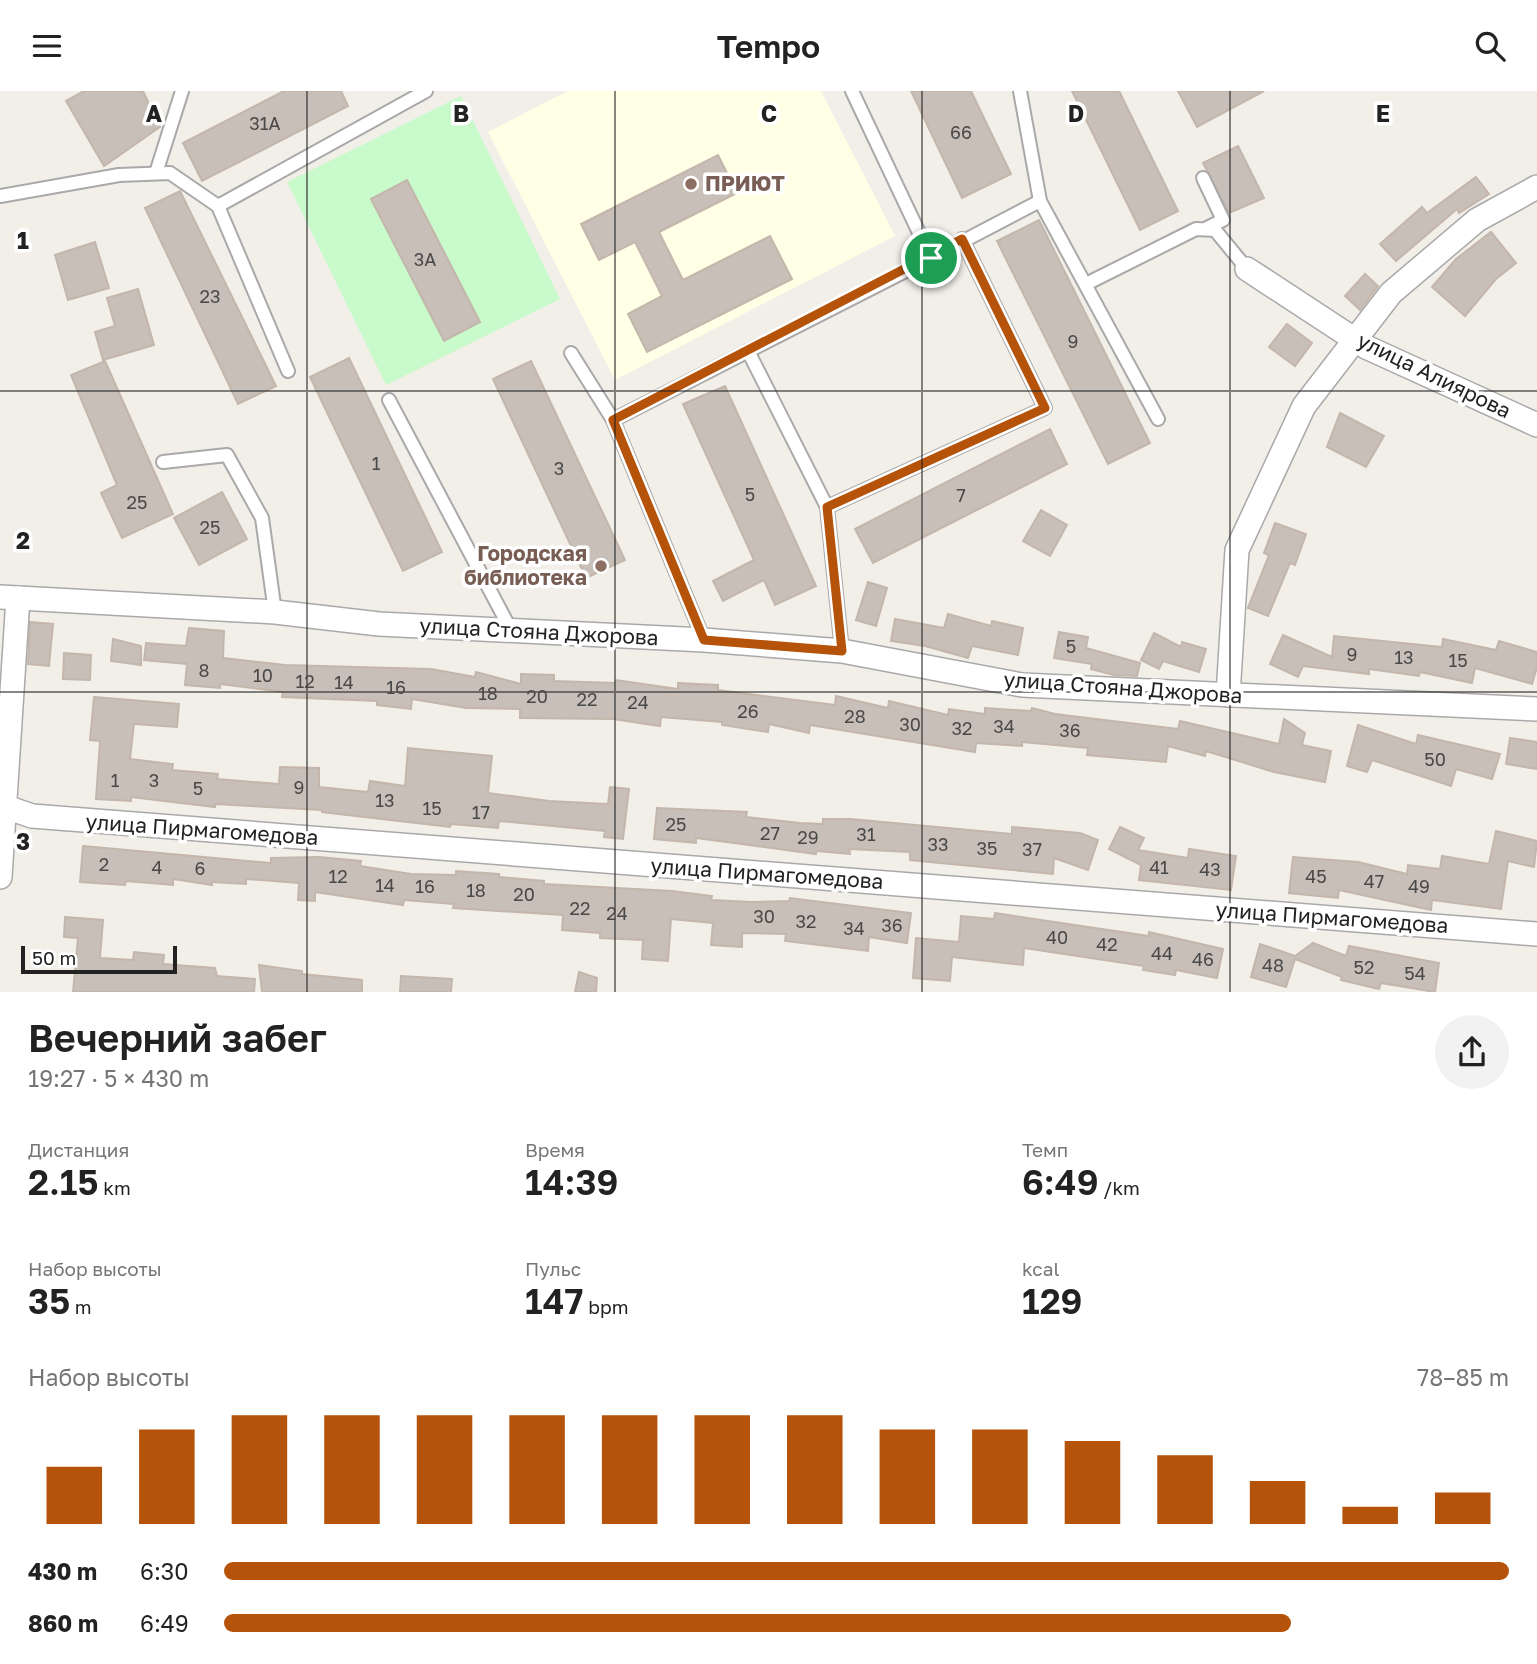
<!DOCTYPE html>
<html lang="ru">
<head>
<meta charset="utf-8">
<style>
	:root { --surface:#fff; --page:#f2f2f2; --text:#222; --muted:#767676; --accent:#b45309 }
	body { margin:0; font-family:"Golos Text",sans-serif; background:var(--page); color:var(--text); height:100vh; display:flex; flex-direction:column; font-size:26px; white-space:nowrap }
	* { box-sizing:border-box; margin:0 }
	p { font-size:23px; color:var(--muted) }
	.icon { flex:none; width:38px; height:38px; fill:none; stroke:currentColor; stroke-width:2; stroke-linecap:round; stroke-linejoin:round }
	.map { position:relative; height:901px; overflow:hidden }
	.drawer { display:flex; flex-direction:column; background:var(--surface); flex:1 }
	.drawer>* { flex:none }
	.scale { position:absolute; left:21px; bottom:18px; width:156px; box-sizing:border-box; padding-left:7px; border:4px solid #222; border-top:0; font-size:19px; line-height:24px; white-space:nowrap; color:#222; -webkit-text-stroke:5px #fff; paint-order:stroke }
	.pin { position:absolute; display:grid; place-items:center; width:60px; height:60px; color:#fff; margin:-30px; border:4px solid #fff; border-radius:50%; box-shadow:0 2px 7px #0007 }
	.round { display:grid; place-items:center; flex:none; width:74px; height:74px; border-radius:37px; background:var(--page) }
	.headline { display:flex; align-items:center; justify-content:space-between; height:119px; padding:0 28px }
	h1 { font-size:38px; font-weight:600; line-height:52px }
	.stats { display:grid; grid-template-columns:repeat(3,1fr); gap:10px; height:119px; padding:7px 28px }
	.stats div { display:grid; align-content:center }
	.stats b { font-size:35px; font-weight:600 }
	.stats small { font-size:19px; font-weight:400 }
	.stats p { font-size:19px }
	.chart { height:196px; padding:14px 28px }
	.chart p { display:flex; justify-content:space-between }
	.chart svg { width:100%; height:126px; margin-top:7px; stroke:var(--accent); stroke-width:6 }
	ul { padding:0 28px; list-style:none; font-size:23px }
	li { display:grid; grid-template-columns:112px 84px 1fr; align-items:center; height:52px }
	li i { height:18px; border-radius:9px; background:var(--accent) }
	header { display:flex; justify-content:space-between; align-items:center; height:91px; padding:0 28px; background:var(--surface); font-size:32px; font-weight:600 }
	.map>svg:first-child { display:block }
	.education { fill:#ffffe5 }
	.park { fill:#c8facc }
	.building { fill:#c7bfb8; stroke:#c4b6ab; stroke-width:2 }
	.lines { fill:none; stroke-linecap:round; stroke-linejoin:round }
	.service-casing { stroke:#a9a9a9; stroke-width:16 }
	.minor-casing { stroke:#a9a9a9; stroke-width:26 }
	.service { stroke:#fff; stroke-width:12 }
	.minor { stroke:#fff; stroke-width:23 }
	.route-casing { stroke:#fff; stroke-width:14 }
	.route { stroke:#b45309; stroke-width:9 }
	.grid { fill:none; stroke:#222; stroke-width:2; stroke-opacity:0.55 }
	.education-dot { fill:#8d6e63; stroke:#fff; stroke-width:2.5 }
	.labels { text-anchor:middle; stroke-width:7; stroke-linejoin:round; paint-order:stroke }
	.number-label { font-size:18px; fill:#4b4948 }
	.education-label { font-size:21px; font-weight:bold; fill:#785e54; stroke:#fff; text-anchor:start }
	.street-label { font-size:21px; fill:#222; stroke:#fff }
	.grid-label { font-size:23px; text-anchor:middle; font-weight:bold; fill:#222; stroke:#fff; stroke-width:7; stroke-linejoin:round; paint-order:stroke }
</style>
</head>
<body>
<header><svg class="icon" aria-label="menu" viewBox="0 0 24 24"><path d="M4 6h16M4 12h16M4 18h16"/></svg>Tempo<svg class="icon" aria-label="search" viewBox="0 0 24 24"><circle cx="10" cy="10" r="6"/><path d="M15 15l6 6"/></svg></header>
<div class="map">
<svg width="1537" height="901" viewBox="0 0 1537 901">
	<rect width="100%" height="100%" fill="#f2efe9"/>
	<path class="education" d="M568,0h253l74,145 -280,144 -127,-248z"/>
	<path class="park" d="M461,5l99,203 -174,86 -99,-203z"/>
	<g class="building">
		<path d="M84,0h59l17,36 -56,39 -38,-65z"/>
		<path d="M284,0h57l7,15 -146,75 -19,-38z"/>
		<path d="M911,0h60l40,83 -49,24z"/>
		<path d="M1072,0h47l59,120 -38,19z"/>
		<path d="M1178,0h86l-67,36z"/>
		<path d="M1238,55l26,52 -35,15 -26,-50z"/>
		<path d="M718,64l19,38 -78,39 24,48 87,-44 22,43 -145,73 -19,-38 34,-18 -27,-54 -36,18 -18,-36z"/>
		<path d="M1476,86l13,17 -30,19 -2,-4 -61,52 -16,-17 42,-37 5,6z"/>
		<path d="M407,89l73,142 -36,19 -73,-142z"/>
		<path d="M180,100l96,195 -38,18 -93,-196z"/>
		<path d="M1039,129l111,223 -42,21 -111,-223z"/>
		<path d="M1491,141l25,31 -20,16 -31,37 -33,-29 24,-28z"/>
		<path d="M95,151l14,46 -41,12 -13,-45z"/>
		<path d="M1365,183l13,12 -18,24 -15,-14z"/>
		<path d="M138,198l16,56 -51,15 -8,-28 20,-6 -8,-28z"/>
		<path d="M1287,233l25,19 -17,23 -26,-19z"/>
		<path d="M349,267l93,194 -39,19 -93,-194z"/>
		<path d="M105,270l68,153 -51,24 -21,-45 16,-8 -46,-110z"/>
		<path d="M531,270l94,199 -39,18 -93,-199z"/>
		<path d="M725,295l91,200 -41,19 -11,-25 -41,21 -10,-20 41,-21 -71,-156z"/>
		<path d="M1340,322l44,23 -18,31 -39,-20z"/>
		<path d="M1050,338l17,35 -194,99 -18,-34z"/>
		<path d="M222,401l25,47 -48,26 -25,-47z"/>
		<path d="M1041,419l26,15 -17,31 -27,-15z"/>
		<path d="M1275,432l31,11 -11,31 -5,-2 -22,53 -20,-8 21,-53 -5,-2z"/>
		<path d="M868,491l19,6 -11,38 -20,-6z"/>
		<path d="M948,523l43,12 1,-5 31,7 -5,27 -46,-9 -4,12 -43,-12 -34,-5 4,-22 49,9z"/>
		<path d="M30,531l23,2 -4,42 -21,-2z"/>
		<path d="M189,537l35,3 -1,27 62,7 146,4 44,8 1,-5 45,12v-10l33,1v6l61,2 1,-3 62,9v-6l40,2v5l117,15 1,-9 52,12 1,-7 59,14 1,-6 36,5v-6l46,3 1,-3 23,6 123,15 2,-8 99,23 5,-25 21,14 -3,12 29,6 -6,31 -51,-10 -68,-21 -1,5 -37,-10 -2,16 -79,-7 1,-7 -66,-6v4l-46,-3 -1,9 -165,-27 -1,8 -40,-9 -1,8 -46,-7v-3l-61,-5 -1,9 -47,-7 -93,-1v-9l-54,-1 -54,-9 -1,10 -34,-4v-4l-95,-4 1,-5 -63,-8v4l-35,-3 2,-21 -43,-4 2,-17 40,3z"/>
		<path d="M1059,541l29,5 -2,11 54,15 -3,13 -23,-1 -23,-6 1,-5 -38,-6z"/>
		<path d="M1154,542l27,14 1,-5 24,7 -7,23 -36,-11 -4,8 -18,-9z"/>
		<path d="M1283,544l49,22 2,-21 108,11 1,-8 53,11 3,-9 38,11v15l-5,17 -57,-16 -3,15 -52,-11 -1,4 -50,-7v5l-66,-8 -5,11 -28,-13z"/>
		<path d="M113,548l28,7v19l-30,-4z"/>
		<path d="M64,562l27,2 -1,25 -27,-1z"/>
		<path d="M94,606l85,7 -2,23 -43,-3 -4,35 43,5 -1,6 46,4 -1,5 62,5 1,-17 39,1v19l49,5 2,-11 35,5 3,-38 84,8 -4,37 61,8 59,3 2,-17 19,2 -6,50 -19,-2 1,-6 -106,-10 -1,7 -47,-4 -1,3 -128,-15v-2l-107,-6v3l-84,-10v4l-35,-2 4,-58 -10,-1z"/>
		<path d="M1358,634l58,19 2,-9 82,19 -8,25 -36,-10 -5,17 -79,-26 -5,12 -20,-6z"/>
		<path d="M1510,647l27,4v27l-31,-5z"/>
		<path d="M657,717l90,4 -1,5 54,6 23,1v-5h28l161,15v-7l68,6 18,7 -10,30 -34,-12 -1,16 -143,-14v-8l-61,-3 1,5 -34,-3v3l-120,-16v5l-42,-4z"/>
		<path d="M1120,736l24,11 -6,12 50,8 1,-9 47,7 -5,34 -92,-10 2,-15 -32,-16z"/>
		<path d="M1496,740l41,10 -3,26 -26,-6 -7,48 -69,-9 -1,10 -92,-20 -1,8 -49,-5 4,-36 65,5 49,12 1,-9 32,4 2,-13 47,8z"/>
		<path d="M83,755l188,17v-5l48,-1 42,4 -1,5 51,8 45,1v-4l43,3v3l45,4v3l128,7 40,5 -1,4 41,2 37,-1 1,-3 121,15 -4,30 -38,-6 -1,14 -83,-10 1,-7 -44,-1v14l-31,-2 2,-22 -42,-4 -3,42 -26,-2 1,-19 -43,-2v-5l-38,-3 1,-15 -110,-7 1,-4 -50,-4 -1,5 -88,-13v9l-17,-1 1,-17 -53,-4v5l-34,-2v3l-39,-6v6l-47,-4 -1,4 -45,-3z"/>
		<path d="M995,822l154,23v-4l74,17 -6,29 -41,-8 -1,5 -32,-5 1,-4 -120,-18 -1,17 -71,-8 -2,24 -37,-3 3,-40 43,4 2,-26 33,3z"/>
		<path d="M65,826l38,3 -3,38 33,2 1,-8 30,3 -1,9 52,4 2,8 38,3 -1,13h-181l5,-54 -14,-1z"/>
		<path d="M1313,852l33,13 3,-10 90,17 -4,29 -54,-9 -2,6 -38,-9 1,-3 -47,-18 -9,28 -35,-10 9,-33 35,12z"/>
		<path d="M259,874l43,6v3l60,6v12h-100z"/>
		<path d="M579,881l18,6 -1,14h-21z"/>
		<path d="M401,885l51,3 -1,13h-51z"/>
	</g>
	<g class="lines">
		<g class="service-casing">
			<g id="service">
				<path d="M852,0l79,167 109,-57 118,218"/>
				<path d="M1020,0l20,110"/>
				<path d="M156,82l26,-82"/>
				<path d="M1203,87l20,42 -18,9"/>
				<path d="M0,105l119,-21 51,-2 48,33 70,165"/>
				<path d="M218,115l208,-115"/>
				<path d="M1086,193l110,-55 19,1 32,39"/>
				<path d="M748,260l79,156 15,144"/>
				<path d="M571,262l42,67"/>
				<path d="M389,309l123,232"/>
				<path d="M163,371l64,-7 35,63 13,94"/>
				<path d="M827,416l218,-99 -83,-169"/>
				<path d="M704,549l-91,-220 318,-162"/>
			</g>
		</g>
		<g class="minor-casing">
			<g id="minor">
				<path d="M1247,178l119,78 171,78"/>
				<path d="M0,506l275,15 104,12 325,16 138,11 180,34 515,24"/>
				<path d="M1228,604l9,-145 67,-144 87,-113 86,-73 60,-33"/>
				<path d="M0,714l32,11 1504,118"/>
				<path d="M0,786l18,-279"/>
			</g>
		</g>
		<use href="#service" class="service"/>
		<use href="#minor" class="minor"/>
	</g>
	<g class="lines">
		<g class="route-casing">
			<path id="route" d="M962,148l83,169 -218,99 15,144 -138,-11 -91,-220z"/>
		</g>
		<use href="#route" class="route"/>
	</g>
	<path class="grid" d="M307,0v901M615,0v901M922,0v901M1230,0v901M0,300h1537M0,601h1537"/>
	<g class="education-dot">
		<circle cx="691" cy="93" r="7"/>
		<circle cx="601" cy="475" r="7"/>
	</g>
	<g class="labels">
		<g class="number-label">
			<text x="265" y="39">31А</text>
			<text x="961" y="48">66</text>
			<text x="425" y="175">3А</text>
			<text x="210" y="212">23</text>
			<text x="1073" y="257">9</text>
			<text x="376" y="379">1</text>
			<text x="559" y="384">3</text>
			<text x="750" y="410">5</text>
			<text x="961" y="411">7</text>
			<text x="137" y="418">25</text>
			<text x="210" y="443">25</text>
			<text x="1071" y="562">5</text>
			<text x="1352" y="570">9</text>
			<text x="1404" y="573">13</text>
			<text x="1458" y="576">15</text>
			<text x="204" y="586">8</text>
			<text x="263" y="591">10</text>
			<text x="305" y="597">12</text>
			<text x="344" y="598">14</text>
			<text x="396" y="603">16</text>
			<text x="488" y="609">18</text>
			<text x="537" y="612">20</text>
			<text x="587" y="615">22</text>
			<text x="638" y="618">24</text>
			<text x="748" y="627">26</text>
			<text x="855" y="632">28</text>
			<text x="910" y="640">30</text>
			<text x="1004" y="642">34</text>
			<text x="962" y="644">32</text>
			<text x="1070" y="646">36</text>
			<text x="1435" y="675">50</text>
			<text x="115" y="696">1</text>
			<text x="154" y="696">3</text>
			<text x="299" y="703">9</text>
			<text x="198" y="704">5</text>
			<text x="385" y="716">13</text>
			<text x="432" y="724">15</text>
			<text x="481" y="728">17</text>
			<text x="676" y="740">25</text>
			<text x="770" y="749">27</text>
			<text x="866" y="750">31</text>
			<text x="808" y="753">29</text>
			<text x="938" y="760">33</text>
			<text x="987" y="764">35</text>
			<text x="1032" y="765">37</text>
			<text x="104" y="780">2</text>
			<text x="157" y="783">4</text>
			<text x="1159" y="783">41</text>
			<text x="200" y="784">6</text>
			<text x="1210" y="785">43</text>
			<text x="338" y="792">12</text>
			<text x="1316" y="792">45</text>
			<text x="1374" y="797">47</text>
			<text x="385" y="801">14</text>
			<text x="425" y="802">16</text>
			<text x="1419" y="802">49</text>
			<text x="476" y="806">18</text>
			<text x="524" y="810">20</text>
			<text x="580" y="824">22</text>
			<text x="617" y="829">24</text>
			<text x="764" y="832">30</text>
			<text x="806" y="837">32</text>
			<text x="892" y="841">36</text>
			<text x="854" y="844">34</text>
			<text x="1057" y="853">40</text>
			<text x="1107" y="860">42</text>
			<text x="1162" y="869">44</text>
			<text x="1203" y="875">46</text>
			<text x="1273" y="881">48</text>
			<text x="1364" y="883">52</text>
			<text x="1415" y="889">54</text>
		</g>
		<g class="education-label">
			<text x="705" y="100">ПРИЮТ</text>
			<text x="587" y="470" text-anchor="end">Городская<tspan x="587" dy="24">библиотека</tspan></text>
		</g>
		<g class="street-label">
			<text transform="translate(1434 285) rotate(26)" y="7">улица Алиярова</text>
			<text transform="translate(539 541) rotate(3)" y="7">улица Стояна Джорова</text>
			<text transform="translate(1123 597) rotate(4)" y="7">улица Стояна Джорова</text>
			<text transform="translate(202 739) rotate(4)" y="7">улица Пирмагомедова</text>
			<text transform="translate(767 783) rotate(4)" y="7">улица Пирмагомедова</text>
			<text transform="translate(1332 827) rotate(4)" y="7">улица Пирмагомедова</text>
		</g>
	</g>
	<g class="grid-label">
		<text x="154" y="31">A</text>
		<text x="461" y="31">B</text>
		<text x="769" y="31">C</text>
		<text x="1076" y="31">D</text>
		<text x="1383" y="31">E</text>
		<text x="23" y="158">1</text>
		<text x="23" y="458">2</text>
		<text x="23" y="759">3</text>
	</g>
</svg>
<div class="scale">50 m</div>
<div class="pin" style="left:931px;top:167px;background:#1e9e55"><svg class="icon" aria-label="arrive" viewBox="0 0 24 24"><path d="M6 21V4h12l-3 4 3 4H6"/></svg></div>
</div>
<section class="drawer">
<div class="headline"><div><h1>Вечерний забег</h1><p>19:27 · 5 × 430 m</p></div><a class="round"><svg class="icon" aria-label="share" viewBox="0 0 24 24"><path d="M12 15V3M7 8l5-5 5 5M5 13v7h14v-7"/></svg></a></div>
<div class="stats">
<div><p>Дистанция</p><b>2.15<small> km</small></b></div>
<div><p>Время</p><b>14:39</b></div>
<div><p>Темп</p><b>6:49<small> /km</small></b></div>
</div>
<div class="stats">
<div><p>Набор высоты</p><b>35<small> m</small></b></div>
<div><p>Пульс</p><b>147<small> bpm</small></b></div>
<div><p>kcal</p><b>129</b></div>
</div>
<div class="chart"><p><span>Набор высоты</span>78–85 m</p>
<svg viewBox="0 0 160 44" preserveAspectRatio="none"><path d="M5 44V24M15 44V11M25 44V6M35 44V6M45 44V6M55 44V6M65 44V6M75 44V6M85 44V6M95 44V11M105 44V11M115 44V15M125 44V20M135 44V29M145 44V38M155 44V33"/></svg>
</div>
<ul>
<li><b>430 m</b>6:30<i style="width:100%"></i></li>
<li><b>860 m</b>6:49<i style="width:83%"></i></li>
</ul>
</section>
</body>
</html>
